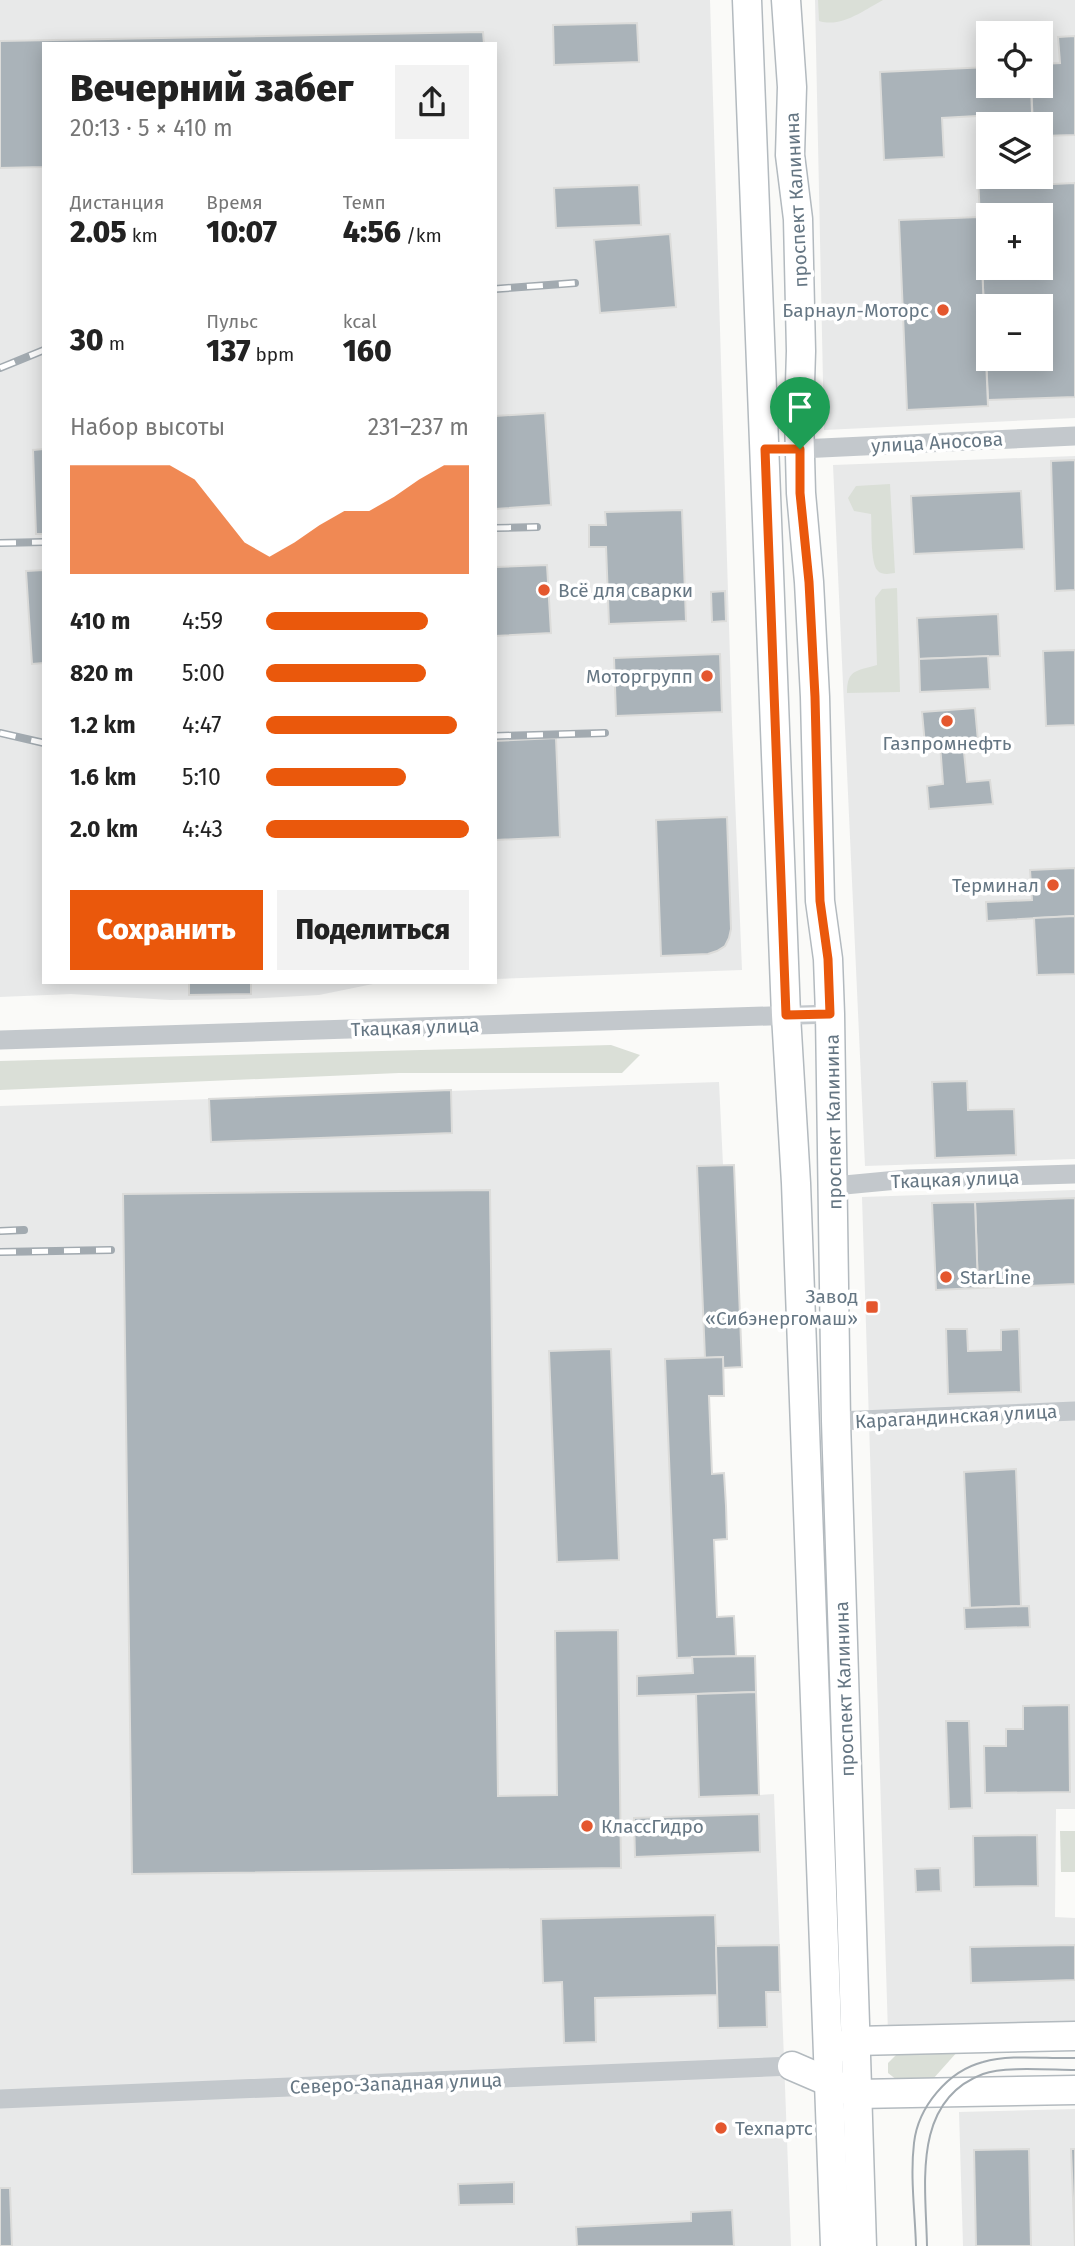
<!DOCTYPE html>
<html lang="ru">
<head>
<meta charset="utf-8">
<style>
	:root { --surface:#fff; --page:#f2f2f2; --text:#222; --muted:#767676; --accent:#ea580c }
	body { margin:0; font-family:"Fira Sans",sans-serif; background:var(--page); color:var(--text); height:100vh; display:flex; flex-direction:column; font-size:26px; white-space:nowrap }
	* { box-sizing:border-box; margin:0 }
	p { font-size:23px; color:var(--muted) }
	.icon { flex:none; width:38px; height:38px; fill:none; stroke:currentColor; stroke-width:2; stroke-linecap:round; stroke-linejoin:round }
	.map { position:relative; flex:1; overflow:hidden }
	.panel { position:absolute; left:42px; top:42px; width:455px; height:942px; display:flex; flex-direction:column; background:var(--surface); border-radius:0px; box-shadow:0 4px 18px #0003 }
	.panel>* { flex:none }
	.controls { position:absolute; left:976px; top:21px; display:grid; gap:14px }
	.controls a { display:grid; place-items:center; width:77px; height:77px; border-radius:0px; background:var(--surface); box-shadow:0 4px 18px #0003; font-size:35px }
	.pin { position:absolute; display:grid; place-items:center; width:60px; height:60px; color:#fff; margin:-72px -30px; border-radius:50% 50% 50% 0; rotate:-45deg; box-shadow:0 0 7px #0007 }
	.pin .icon { rotate:45deg }
	.round { display:grid; place-items:center; flex:none; width:74px; height:74px; border-radius:0px; background:var(--page) }
	.headline { display:flex; align-items:center; justify-content:space-between; height:119px; padding:0 28px }
	h1 { font-size:38px; font-weight:800; line-height:52px }
	.metrics { display:grid; grid-template-columns:repeat(3,1fr); gap:10px; height:119px; padding:7px 28px }
	.metrics div { display:grid; align-content:center }
	.metrics b { font-size:30px; font-weight:800 }
	.metrics small { font-size:19px; font-weight:400 }
	.metrics p { font-size:19px }
	.chart { height:196px; padding:14px 28px }
	.chart p { display:flex; justify-content:space-between }
	.chart svg { width:100%; height:126px; margin-top:7px; fill:var(--accent); opacity:.7 }
	.cta { display:flex; gap:14px; margin-top:auto; padding:14px 28px }
	.cta a { flex:1; height:80px; border-radius:0px; background:var(--accent); color:#fff; font-size:28px; font-weight:800; line-height:80px; text-align:center }
	.cta a+a { background:var(--page); color:var(--text) }
	ul { padding:0 28px; list-style:none; font-size:23px }
	li { display:grid; grid-template-columns:112px 84px 1fr; align-items:center; height:52px }
	li i { height:18px; border-radius:9px; background:var(--accent) }
	.map>svg:first-child { display:block }
	.built { fill:#e8e9e9; fill-rule:evenodd }
	.green { fill:#dadfd7 }
	.building { fill:#aab3b9; stroke:#dcdcda; stroke-width:2; fill-rule:evenodd }
	.lines { fill:none; stroke-linecap:round; stroke-linejoin:round }
	.secondary-casing { stroke:#b3babf; stroke-width:31 }
	.street { stroke:#c3c8cc; stroke-width:19 }
	.secondary { stroke:#fff; stroke-width:28 }
	.tram { stroke:#a2aab0; stroke-width:2 }
	.rail-casing { stroke:#a2aab0; stroke-width:8 }
	.rail { stroke:#fff; stroke-width:5; stroke-dasharray:16; stroke-linecap:butt }
	.route-casing { stroke:#fff; stroke-width:14 }
	.route { stroke:#ea580c; stroke-width:9 }
	.poi-dot { fill:#e4572e; stroke:#fff; stroke-width:2.5 }
	.labels { text-anchor:middle; stroke-width:7; stroke-linejoin:round; paint-order:stroke }
	.street-label { font-size:19px; fill:#657683; stroke:#fff }
	.poi-label { font-size:19px; fill:#657683; stroke:#fff; text-anchor:end }
</style>
</head>
<body>
<div class="map">
<svg width="1075" height="2246" viewBox="0 0 1075 2246">
	<rect width="100%" height="100%" fill="#fafaf8"/>
	<g class="built">
		<path d="M0,0h710l22,724 10,246 -247,9v-935h-451v938h375l-41,1 -59,12 -75,4 -74,1 -99,-6 -71,3z"/>
		<path d="M815,0h260v418l-251,12zM989,33h52v53h-52zM989,124h52v53h-52zM989,215h52v53h-52zM989,306h52v53h-52z"/>
		<path d="M1075,456v703l-210,7 -32,-701z"/>
		<path d="M719,1082l4,83h11l8,202 -19,1 1,28 -15,1 3,76h12l2,33 1,33 -13,1 3,76h17l2,40h19l4,139 15,-1 17,452h-791v-1140z"/>
		<path d="M1075,1190v619h-19l-1,108 20,1v111l-187,4 -26,-836z"/>
		<path d="M1075,2109v137h-112l-4,-134z"/>
	</g>
	<g class="green">
		<path d="M818,0h65c-19,10 -41,28 -64,21z"/>
		<path d="M890,484l5,89c-6,1 -13,2 -17,-2 -8,-7 -6,-45 -7,-57l-17,-3 -6,-13 8,-12z"/>
		<path d="M897,588l3,104 -53,1c0,-24 10,-22 30,-28l-2,-67 7,-9z"/>
		<path d="M611,1045l29,10 -18,18h-223l-399,17v-29z"/>
		<path d="M1060,1831h15v41h-14z"/>
		<path d="M958,2051l-25,28 -36,1 -9,-7v-10l10,-10z"/>
	</g>
	<g class="building">
		<path d="M637,23l2,39 -85,3 -1,-40z"/>
		<path d="M483,32l1,12h-440v123l-44,1v-127z"/>
		<path d="M1075,36v99l-34,1v-12h-8l-2,-38h10v-22l19,-1 -2,-26z"/>
		<path d="M989,67v19h42l1,27 -90,5 2,39 -60,3 -4,-88z"/>
		<path d="M978,175l54,2v8l43,-2v214l-87,3zM989,215h52v53h-52zM989,306h52v53h-52z"/>
		<path d="M639,185l2,40 -85,3 -2,-40z"/>
		<path d="M980,217l8,189 -81,4 -8,-190z"/>
		<path d="M670,234l6,73 -76,6 -6,-73z"/>
		<path d="M545,413l6,92 -56,4v-93z"/>
		<path d="M44,449v85h-8l-3,-84z"/>
		<path d="M1075,460v130l-20,1 -4,-130z"/>
		<path d="M1021,491l3,58 -110,5 -3,-58z"/>
		<path d="M682,510l4,111 -77,3 -3,-77h-17v-22h17l-1,-13z"/>
		<path d="M547,565l4,68 -56,3v-69z"/>
		<path d="M44,570v93l-12,1 -6,-93z"/>
		<path d="M725,591l1,30 -14,1 -1,-30z"/>
		<path d="M998,614l2,42 -81,3 -2,-41z"/>
		<path d="M1075,650v75l-29,1 -3,-75z"/>
		<path d="M720,654l2,58 -106,4 -2,-58z"/>
		<path d="M988,656l2,33 -70,3 -1,-33z"/>
		<path d="M975,708l3,33 -15,1 4,40 23,-2 3,24 -64,5 -2,-23 16,-2 -3,-40 -15,1 -3,-33z"/>
		<path d="M556,738l4,99 -65,3v-99z"/>
		<path d="M727,817l4,112 -2,9 -4,8 -8,5 -9,3 -47,2 -5,-136z"/>
		<path d="M1075,868v48l-88,5 -1,-19 46,-2 -2,-30z"/>
		<path d="M1075,916v58l-38,1 -3,-57z"/>
		<path d="M189,982h62v12l-62,1z"/>
		<path d="M967,1081l1,29 46,-1 2,46 -81,3 -3,-76z"/>
		<path d="M451,1090l1,43 -241,9 -2,-43z"/>
		<path d="M734,1165l8,202 -19,1v-11l-18,1 -8,-192z"/>
		<path d="M490,1190l8,606 59,-1 -2,-164 63,-1 3,238 -489,6 -9,-680z"/>
		<path d="M1075,1198v86l-97,4 -3,-86z"/>
		<path d="M975,1202l3,86 -42,2 -4,-87z"/>
		<path d="M946,1329h21l1,22 33,-1v-20l18,-1 2,63 -73,2z"/>
		<path d="M611,1349l8,211 -62,2 -8,-211z"/>
		<path d="M723,1357l1,39h-15l3,78 12,-1 2,33 1,33 -13,1 3,77 17,-1 2,40 -59,2 -12,-299z"/>
		<path d="M1016,1469l5,137 -51,2 -6,-136z"/>
		<path d="M1029,1606l1,21 -65,2 -1,-21z"/>
		<path d="M755,1656l1,36 -119,4v-20l56,-3 -1,-16z"/>
		<path d="M756,1692l3,103 -60,2 -3,-103z"/>
		<path d="M1069,1705l1,87 -85,1 -1,-47h22v-17h17v-23z"/>
		<path d="M946,1721h23l3,87 -23,1z"/>
		<path d="M759,1814l1,38 -125,5 -1,-39z"/>
		<path d="M1037,1835l1,51 -64,1 -1,-51z"/>
		<path d="M940,1868l1,23 -25,1 -1,-23z"/>
		<path d="M715,1915l3,80 -123,3 1,44 -32,1 -2,-61 -19,1 -2,-64z"/>
		<path d="M779,1945l1,47h-14l1,35 -49,1 -2,-82z"/>
		<path d="M1075,1945v35l-104,3 -1,-36z"/>
		<path d="M1029,2149l2,97h-55l-2,-96z"/>
		<path d="M1071,2149h4v97z"/>
		<path d="M514,2182v22l-55,1 -1,-21z"/>
		<path d="M0,2188h10l2,58h-12z"/>
		<path d="M732,2210l2,36h-157l-1,-19 115,-6v-9z"/>
	</g>
	<g class="lines">
		<g class="secondary-casing">
			<g id="secondary">
				<path d="M747,0l39,1015 10,168 39,1063"/>
				<path d="M786,0l6,87 -2,68 8,64 3,132 -2,66 2,76 8,89 6,115 5,204 8,58 2,55 6,407 26,825"/>
				<path d="M837,2048l18,-7 220,-5"/>
				<path d="M792,2066l65,28 218,-4"/>
			</g>
		</g>
		<g class="street">
			<path d="M800,449l275,-13"/>
			<path d="M0,1040l830,-26"/>
			<path d="M834,1186l74,-7 167,-5"/>
			<path d="M836,1421l239,-10"/>
			<path d="M0,2099l792,-33"/>
		</g>
		<use href="#secondary" class="secondary"/>
		<g class="tram">
			<path d="M916,2246c-1,-34 -6,-69 -2,-103 4,-36 34,-72 69,-81 28,-8 63,-3 92,-4"/>
			<path d="M927,2246c-1,-60 -16,-145 56,-172 21,-8 68,-4 92,-4"/>
		</g>
		<g class="rail-casing">
			<g id="rail">
				<path d="M495,289l80,-6"/>
				<path d="M0,368l44,-18"/>
				<path d="M495,528l42,-1"/>
				<path d="M0,543l44,-1"/>
				<path d="M0,733l44,10"/>
				<path d="M495,736l110,-3"/>
				<path d="M0,1231l24,-1"/>
				<path d="M0,1252l111,-2"/>
			</g>
		</g>
		<use href="#rail" class="rail"/>
	</g>
	<g class="lines">
		<g class="route-casing">
			<path id="route" d="M765,449h35v44l9,89 6,115 5,204 8,58 2,55 -44,1z"/>
		</g>
		<use href="#route" class="route"/>
	</g>
	<g class="poi-dot">
		<circle cx="943" cy="310" r="7"/>
		<circle cx="544" cy="590" r="7"/>
		<circle cx="707" cy="676" r="7"/>
		<circle cx="947" cy="721" r="7"/>
		<circle cx="1053" cy="885" r="7"/>
		<circle cx="946" cy="1277" r="7"/>
		<rect x="865" y="1300" width="14" height="14" rx="3.5"/>
		<circle cx="587" cy="1826" r="7"/>
		<circle cx="721" cy="2128" r="7"/>
	</g>
	<g class="labels">
		<g class="street-label">
			<text transform="translate(796 200) rotate(-93)" y="7">проспект Калинина</text>
			<text transform="translate(937 442) rotate(-3)" y="7">улица Аносова</text>
			<text transform="translate(415 1027) rotate(-2)" y="7">Ткацкая улица</text>
			<text transform="translate(833 1122) rotate(-91)" y="7">проспект Калинина</text>
			<text transform="translate(955 1179) rotate(-2)" y="7">Ткацкая улица</text>
			<text transform="translate(956 1416) rotate(-3)" y="7">Карагандинская улица</text>
			<text transform="translate(844 1689) rotate(-92)" y="7">проспект Калинина</text>
			<text transform="translate(396 2083) rotate(-2)" y="7">Северо-Западная улица</text>
		</g>
		<g class="poi-label">
			<text x="929" y="317">Барнаул-Моторс</text>
			<text x="558" y="597" text-anchor="start">Всё для сварки</text>
			<text x="693" y="683">Моторгрупп</text>
			<text x="947" y="750" text-anchor="middle">Газпромнефть</text>
			<text x="1039" y="892">Терминал</text>
			<text x="960" y="1284" text-anchor="start">StarLine</text>
			<text x="858" y="1303">Завод<tspan x="858" dy="22">«Сибэнергомаш»</tspan></text>
			<text x="601" y="1833" text-anchor="start">КлассГидро</text>
			<text x="735" y="2135" text-anchor="start">Техпартс</text>
		</g>
	</g>
</svg>
<div class="controls">
<a><svg class="icon" aria-label="locate" viewBox="0 0 24 24"><circle cx="12" cy="12" r="6"/><path d="M12 2v4M12 18v4M2 12h4M18 12h4"/></svg></a>
<a><svg class="icon" aria-label="layers" viewBox="0 0 24 24"><path d="M12 4l9 5-9 5-9-5zM3 14l9 5 9-5"/></svg></a>
<a>+</a>
<a>−</a>
</div>
<div class="pin" style="left:800px;top:449px;background:#1e9e55"><svg class="icon" aria-label="arrive" viewBox="0 0 24 24"><path d="M6 21V4h12l-3 4 3 4H6"/></svg></div>
<section class="panel">
<div class="headline"><div><h1>Вечерний забег</h1><p>20:13 · 5 × 410 m</p></div><a class="round"><svg class="icon" aria-label="share" viewBox="0 0 24 24"><path d="M12 15V3M7 8l5-5 5 5M5 13v7h14v-7"/></svg></a></div>
<div class="metrics">
<div><p>Дистанция</p><b>2.05<small> km</small></b></div>
<div><p>Время</p><b>10:07</b></div>
<div><p>Темп</p><b>4:56<small> /km</small></b></div>
</div>
<div class="metrics">
<div><b>30<small> m</small></b></div>
<div><p>Пульс</p><b>137<small> bpm</small></b></div>
<div><p>kcal</p><b>160</b></div>
</div>
<div class="chart"><p><span>Набор высоты</span>231–237 m</p>
<svg viewBox="0 0 160 44" preserveAspectRatio="none"><path d="M0 44V6L10 6L20 6L30 6L40 6L50 11L60 22L70 33L80 38L90 33L100 27L110 22L120 22L130 17L140 11L150 6L160 6V44z"/></svg>
</div>
<ul>
<li><b>410 m</b>4:59<i style="width:80%"></i></li>
<li><b>820 m</b>5:00<i style="width:79%"></i></li>
<li><b>1.2 km</b>4:47<i style="width:94%"></i></li>
<li><b>1.6 km</b>5:10<i style="width:69%"></i></li>
<li><b>2.0 km</b>4:43<i style="width:100%"></i></li>
</ul>
<div class="cta"><a>Сохранить</a><a>Поделиться</a></div>
</section>
</div>
</body>
</html>
